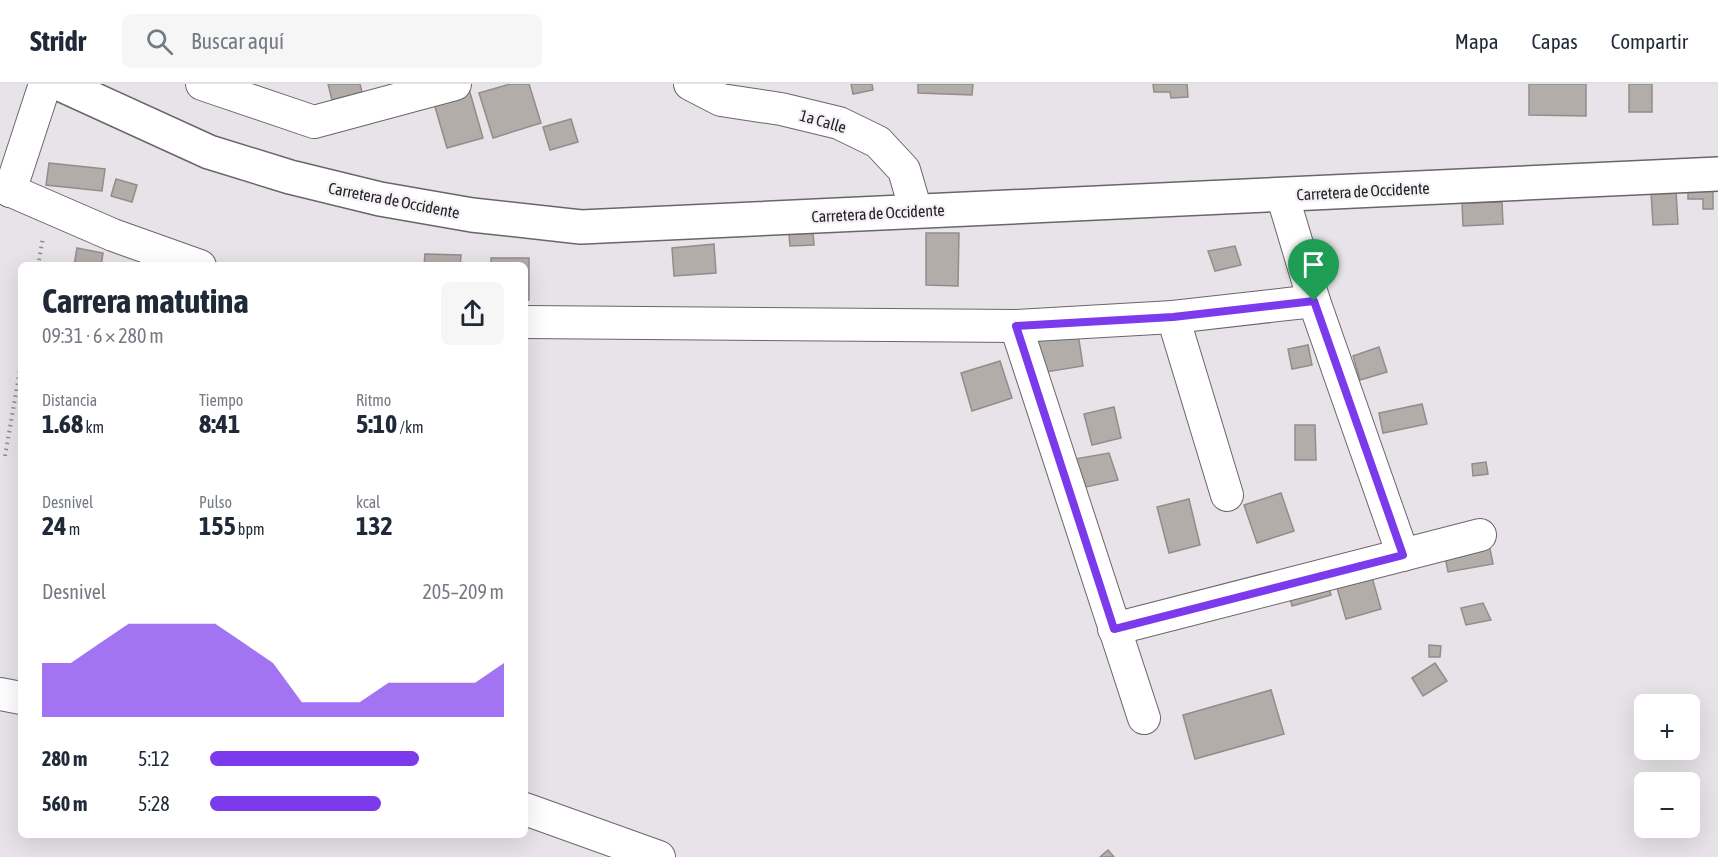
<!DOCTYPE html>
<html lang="es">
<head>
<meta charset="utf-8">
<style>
	:root { --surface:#fff; --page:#f6f6f7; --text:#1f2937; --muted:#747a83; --line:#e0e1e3; --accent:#7c3aed }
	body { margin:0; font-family:"Asap Condensed",sans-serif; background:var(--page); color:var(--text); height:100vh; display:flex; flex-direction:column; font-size:22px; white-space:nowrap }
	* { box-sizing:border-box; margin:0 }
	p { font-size:20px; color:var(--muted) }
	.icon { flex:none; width:33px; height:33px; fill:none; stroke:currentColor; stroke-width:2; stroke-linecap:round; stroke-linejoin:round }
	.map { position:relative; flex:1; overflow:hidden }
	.sheet { position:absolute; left:18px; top:178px; width:510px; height:576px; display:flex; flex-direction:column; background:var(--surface); border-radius:9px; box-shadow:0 6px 24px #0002 }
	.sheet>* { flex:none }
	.controls { position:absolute; left:1634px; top:610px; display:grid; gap:12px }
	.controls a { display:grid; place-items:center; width:66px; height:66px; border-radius:9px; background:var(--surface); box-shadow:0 6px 24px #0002; font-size:30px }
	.pin { position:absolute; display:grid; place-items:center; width:51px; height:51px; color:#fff; margin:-62px -26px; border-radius:50% 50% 50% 0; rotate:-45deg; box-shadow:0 0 6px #0007 }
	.pin .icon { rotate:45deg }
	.round { display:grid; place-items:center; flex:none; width:63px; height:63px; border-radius:9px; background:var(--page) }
	.head { display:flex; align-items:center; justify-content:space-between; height:102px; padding:0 24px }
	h1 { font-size:33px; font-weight:700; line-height:45px }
	.stats { display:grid; grid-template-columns:repeat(3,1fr); gap:9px; height:102px; padding:6px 24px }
	.stats div { display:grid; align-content:center }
	.stats b { font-size:26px; font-weight:700 }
	.stats small { font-size:16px; font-weight:400 }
	.stats p { font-size:16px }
	.chart { height:168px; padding:12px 24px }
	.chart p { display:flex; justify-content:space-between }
	.chart svg { width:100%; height:108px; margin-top:6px; fill:var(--accent); opacity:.7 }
	ul { padding:0 24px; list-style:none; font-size:20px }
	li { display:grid; grid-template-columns:96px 72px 1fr; align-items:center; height:45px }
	li i { height:15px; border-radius:8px; background:var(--accent) }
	header { display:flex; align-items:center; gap:36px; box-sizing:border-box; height:84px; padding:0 30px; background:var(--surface); border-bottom:2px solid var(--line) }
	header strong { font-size:28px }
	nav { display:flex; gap:33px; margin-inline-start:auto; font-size:21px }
	.search { width:420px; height:54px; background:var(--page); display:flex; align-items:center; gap:15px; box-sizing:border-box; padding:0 21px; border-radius:9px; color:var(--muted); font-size:22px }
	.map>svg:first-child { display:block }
	.building { fill:#b2ada9; stroke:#928d8a; stroke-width:1.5 }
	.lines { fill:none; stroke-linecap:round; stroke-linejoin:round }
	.minor-casing { stroke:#69666a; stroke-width:34 }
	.primary-casing { stroke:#69666a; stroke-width:36 }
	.path { stroke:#908d91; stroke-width:4; stroke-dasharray:1.5 4.5; stroke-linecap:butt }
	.minor { stroke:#fff; stroke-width:32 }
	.primary { stroke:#fff; stroke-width:33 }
	.route-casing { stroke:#fff; stroke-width:12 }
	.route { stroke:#7c3aed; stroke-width:8 }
	.labels { text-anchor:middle; stroke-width:4.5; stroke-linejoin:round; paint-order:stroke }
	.street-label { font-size:16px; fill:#232224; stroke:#f4f0f5 }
</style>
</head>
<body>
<header>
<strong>Stridr</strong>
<div class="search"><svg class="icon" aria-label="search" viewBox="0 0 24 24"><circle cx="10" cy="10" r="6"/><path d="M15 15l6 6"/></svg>Buscar aquí</div>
<nav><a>Mapa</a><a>Capas</a><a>Compartir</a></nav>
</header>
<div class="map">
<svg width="1718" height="773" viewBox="0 0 1718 773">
	<rect width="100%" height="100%" fill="#e7e3e8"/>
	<g class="building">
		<path d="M328,0h32l2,8 -30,8z"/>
		<path d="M510,0h19l12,39 -48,15 -14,-45z"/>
		<path d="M851,0h21l1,6 -20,4z"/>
		<path d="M918,0h55l-1,11 -54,-2z"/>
		<path d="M1153,0h34l1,13 -17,1 -1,-6h-16z"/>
		<path d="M1529,0h57v32l-57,-1z"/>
		<rect x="1629" y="0" width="23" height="28"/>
		<path d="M469,5l14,49 -36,10 -14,-48z"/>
		<path d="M571,35l7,23 -28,8 -7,-23z"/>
		<path d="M49,79l56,6 -3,22 -56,-6z"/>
		<path d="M116,95l21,6 -5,17 -21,-6z"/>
		<path d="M1688,103h25v22h-10v-10h-15z"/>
		<path d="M1676,107l2,33 -25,1 -2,-33z"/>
		<path d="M1502,118l1,22 -40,2 -1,-23z"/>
		<path d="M813,149l1,12 -24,1 -1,-12z"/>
		<path d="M926,149h33l-1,53 -32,-1z"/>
		<path d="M714,160l2,29 -42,3 -2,-28z"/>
		<path d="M1235,162l6,19 -26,6 -7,-20z"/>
		<path d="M77,164l26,5 -2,13h-27z"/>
		<path d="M425,170l36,1 -1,11h-36z"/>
		<path d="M491,174h38v42h-4v-34h-34z"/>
		<path d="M1077,243l6,39 -43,7 -6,-39z"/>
		<path d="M1308,261l4,20 -20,4 -4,-20z"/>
		<path d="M1379,263l8,25 -27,8 -7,-24z"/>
		<path d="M1000,277l12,37 -40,13 -11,-38z"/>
		<path d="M1422,320l5,20 -44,9 -4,-20z"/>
		<path d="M1114,323l7,31 -29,7 -8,-31z"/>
		<path d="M1295,341h20l1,35h-21z"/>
		<path d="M1109,369l9,27 -32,7 -11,-28z"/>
		<path d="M1486,378l2,12 -15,2 -1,-12z"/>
		<path d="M1281,409l13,38 -37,12 -13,-38z"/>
		<path d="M1189,415l11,46 -31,8 -12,-46z"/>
		<path d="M1485,439l8,41 -45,8 -8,-41z"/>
		<path d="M1364,465l17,60 -35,10 -17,-59z"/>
		<path d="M1321,476l10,35 -39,11 -10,-36z"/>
		<path d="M1483,519l8,17 -25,5 -5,-17z"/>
		<path d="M1429,561l12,1 -1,11h-11z"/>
		<path d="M1435,579l12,18 -24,15 -11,-18z"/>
		<path d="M1271,606l13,44 -89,25 -12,-44z"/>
		<path d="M1108,766l6,7h-14z"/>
	</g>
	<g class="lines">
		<g class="minor-casing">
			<g id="minor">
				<path d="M202,0l112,38 141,-38"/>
				<path d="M690,0l31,16 60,9 58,14 39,19 26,28 12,41"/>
				<path d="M0,102l113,49 87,31"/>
				<path d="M10,107l35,-107"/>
				<path d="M1282,110l32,107 89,254"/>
				<path d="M1173,233l54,178"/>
				<path d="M525,238l491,4 157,-9 141,-16"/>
				<path d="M1016,242l128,392"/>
				<path d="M1114,545l366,-94"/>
				<path d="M0,610l21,4"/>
				<path d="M525,725l134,48"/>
			</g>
		</g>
		<g class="primary-casing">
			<path id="primary" d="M60,0l149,68 81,25 90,22 92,16 109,12 1137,-53"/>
		</g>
		<g class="path">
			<path d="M38,182l5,-29"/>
			<path d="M5,372l16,-92"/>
		</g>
		<use href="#minor" class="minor"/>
		<use href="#primary" class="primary"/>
	</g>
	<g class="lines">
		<g class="route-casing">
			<path id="route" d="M1314,217l89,254 -289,74 -98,-303 157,-9z"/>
		</g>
		<use href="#route" class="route"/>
	</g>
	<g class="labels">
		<g class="street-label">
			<text transform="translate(823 37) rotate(16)" y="6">1a Calle</text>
			<text transform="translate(1363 107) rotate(-3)" y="6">Carretera de Occidente</text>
			<text transform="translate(394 116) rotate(11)" y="6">Carretera de Occidente</text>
			<text transform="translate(878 129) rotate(-3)" y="6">Carretera de Occidente</text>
		</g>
	</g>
</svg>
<div class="controls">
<a>+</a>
<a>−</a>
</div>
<div class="pin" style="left:1314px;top:217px;background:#1e9e55"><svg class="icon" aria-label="arrive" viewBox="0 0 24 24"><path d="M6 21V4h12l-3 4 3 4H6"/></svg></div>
<section class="sheet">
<div class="head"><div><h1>Carrera matutina</h1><p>09:31 · 6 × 280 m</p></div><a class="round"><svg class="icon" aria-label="share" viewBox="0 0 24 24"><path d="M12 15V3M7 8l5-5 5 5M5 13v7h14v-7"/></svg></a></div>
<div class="stats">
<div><p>Distancia</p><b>1.68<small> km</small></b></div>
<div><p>Tiempo</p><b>8:41</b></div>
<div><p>Ritmo</p><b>5:10<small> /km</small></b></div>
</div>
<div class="stats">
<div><p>Desnivel</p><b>24<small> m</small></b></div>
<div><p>Pulso</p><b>155<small> bpm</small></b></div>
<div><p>kcal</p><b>132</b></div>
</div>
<div class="chart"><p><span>Desnivel</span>205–209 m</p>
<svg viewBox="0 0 160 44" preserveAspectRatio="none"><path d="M0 44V22L10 22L20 14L30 6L40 6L50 6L60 6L70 14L80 22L90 38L100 38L110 38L120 30L130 30L140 30L150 30L160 22V44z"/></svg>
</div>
<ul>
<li><b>280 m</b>5:12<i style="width:71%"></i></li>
<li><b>560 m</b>5:28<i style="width:58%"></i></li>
</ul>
</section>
</div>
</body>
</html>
